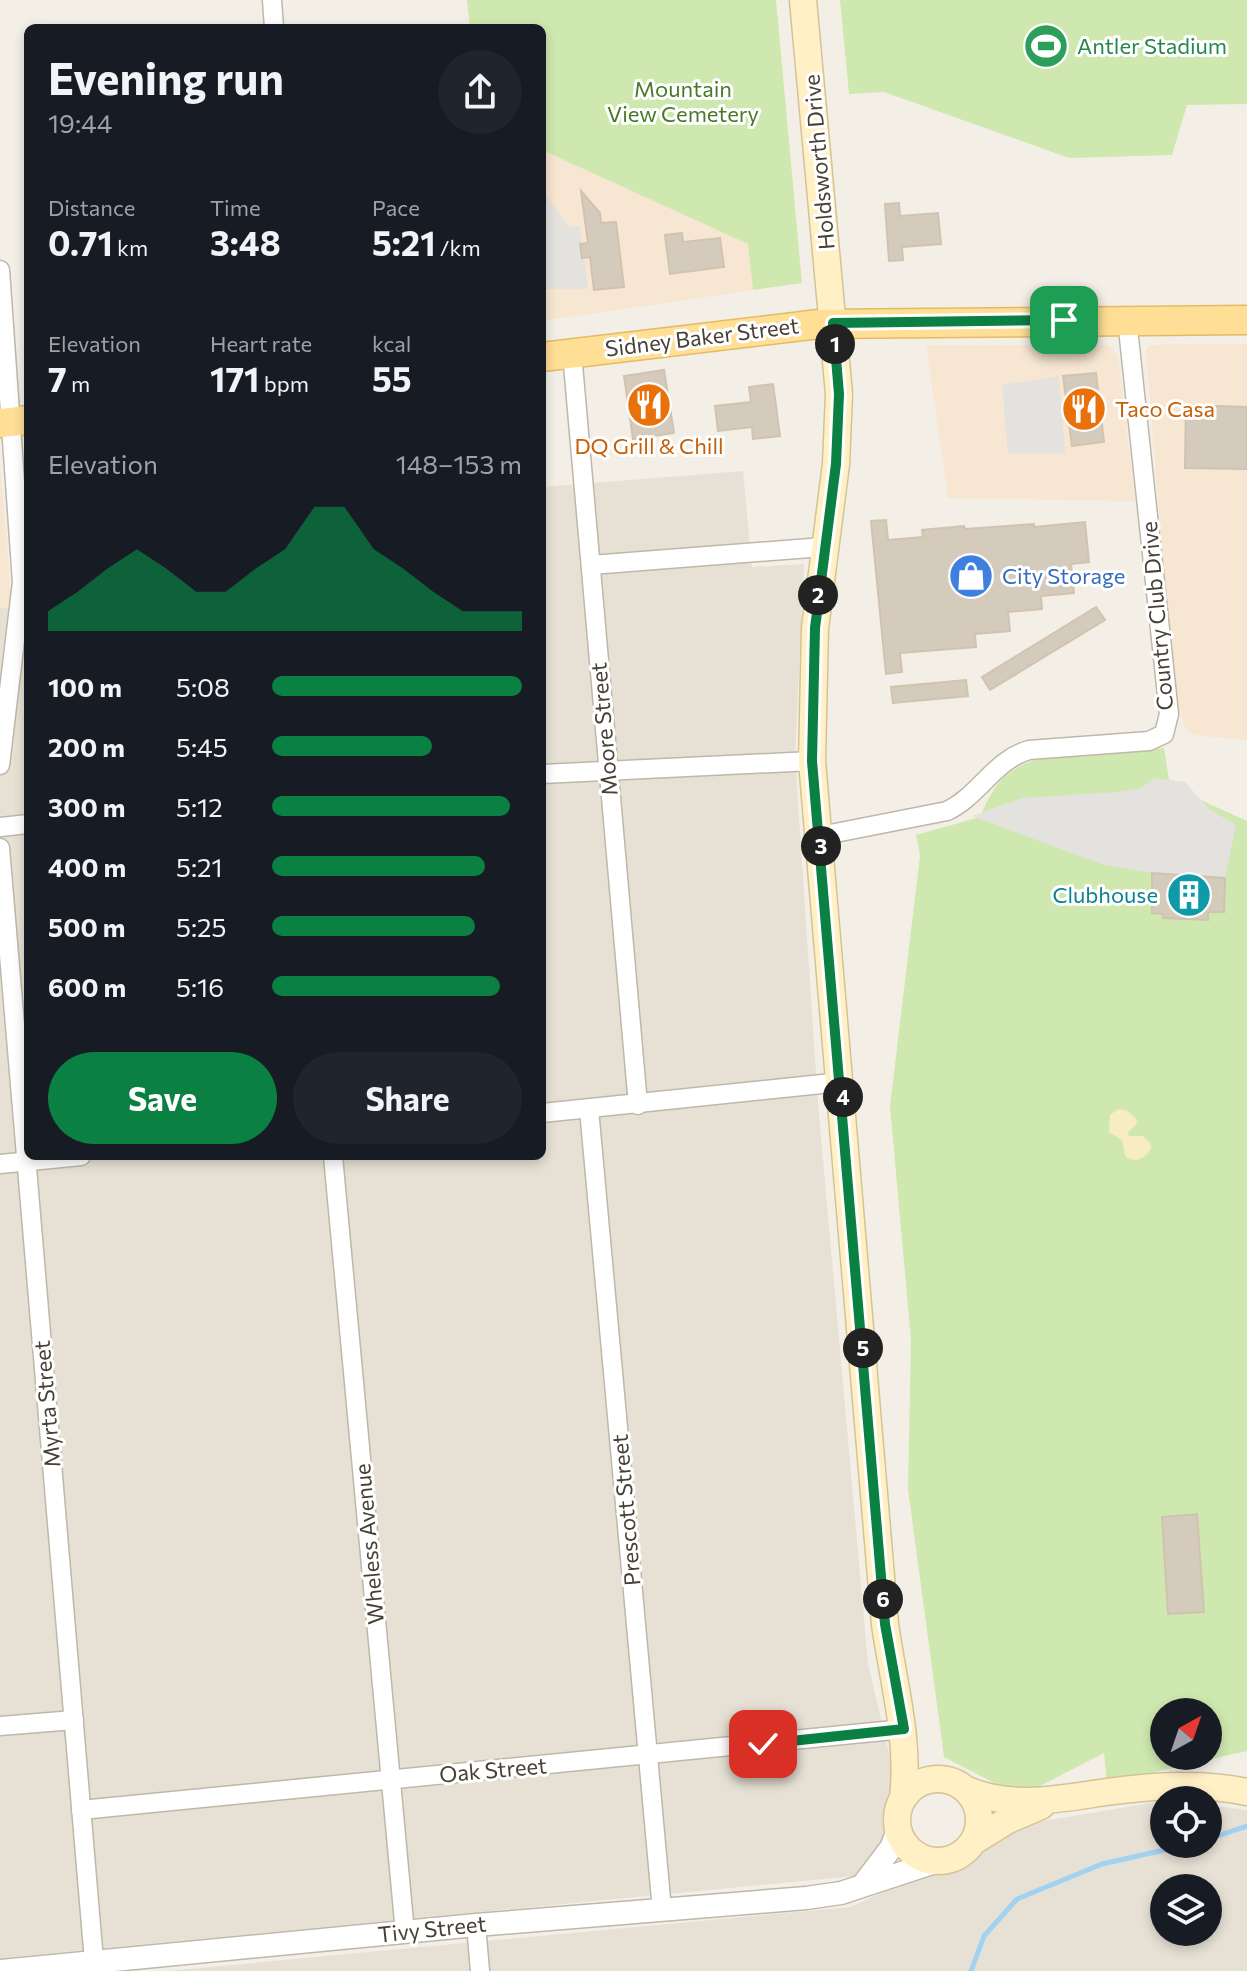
<!DOCTYPE html>
<html lang="en">
<head>
<meta charset="utf-8">
<style>
	:root { --surface:#171b24; --page:#20242c; --text:#f1f3f6; --muted:#9ea1a6; --accent:#0b8043 }
	body { margin:0; font-family:Commissioner,sans-serif; background:var(--page); color:var(--text); height:100vh; display:flex; flex-direction:column; font-size:30px; white-space:nowrap }
	* { box-sizing:border-box; margin:0 }
	p { font-size:26px; color:var(--muted) }
	.icon { flex:none; width:44px; height:44px; fill:none; stroke:currentColor; stroke-width:2; stroke-linecap:round; stroke-linejoin:round }
	.map { position:relative; flex:1; overflow:hidden }
	.details { position:absolute; left:24px; top:24px; width:522px; height:1136px; display:flex; flex-direction:column; background:var(--surface); border-radius:12px; box-shadow:0 4px 12px #0003 }
	.details>* { flex:none }
	.needle { width:52px; rotate:40deg }
	.buttons { position:absolute; left:1150px; top:1698px; display:grid; gap:16px }
	.buttons a { display:grid; place-items:center; width:72px; height:72px; border-radius:50%; background:var(--surface); box-shadow:0 4px 12px #0003; font-size:40px }
	.pin { position:absolute; display:grid; place-items:center; width:68px; height:68px; color:#fff; margin:-34px; border-radius:16px; box-shadow:0 4px 12px #0006 }
	.km { position:absolute; width:40px; height:40px; margin:-20px; border-radius:50%; background:#222; color:#fff; font-size:22px; line-height:40px; text-align:center }
	.round { display:grid; place-items:center; flex:none; width:84px; height:84px; border-radius:42px; background:var(--page) }
	.overview { display:flex; align-items:center; justify-content:space-between; height:136px; padding:0 24px }
	h1 { font-size:44px; font-weight:700; line-height:60px }
	.metrics { display:grid; grid-template-columns:repeat(3,1fr); gap:12px; height:136px; padding:8px 24px }
	.metrics div { display:grid; align-content:center }
	.metrics b { font-size:34px; font-weight:700 }
	.metrics small { font-size:22px; font-weight:400 }
	.metrics p { font-size:22px }
	.chart { height:224px; padding:16px 24px }
	.chart p { display:flex; justify-content:space-between }
	.chart svg { width:100%; height:144px; margin-top:8px; fill:var(--accent); opacity:.7 }
	.cta { display:flex; gap:16px; margin-top:auto; padding:16px 24px }
	.cta a { flex:1; height:92px; border-radius:48px; background:var(--accent); color:#fff; font-size:32px; font-weight:700; line-height:92px; text-align:center }
	.cta a+a { background:var(--page); color:var(--text) }
	ul { padding:0 24px; list-style:none; font-size:26px }
	li { display:grid; grid-template-columns:128px 96px 1fr; align-items:center; height:60px }
	li i { height:20px; border-radius:10px; background:var(--accent) }
	.map>svg:first-child { display:block }
	.residential { fill:#e7e1d5; fill-rule:evenodd }
	.commercial { fill:#f6e6d2 }
	.green { fill:#cfe8af; fill-rule:evenodd }
	.sand { fill:#f8ecc2 }
	.parking { fill:#e4e2df }
	.lines { fill:none; stroke-linecap:round; stroke-linejoin:round }
	.stream { stroke:#a2d2f1; stroke-width:5 }
	.building { fill:#d5cbbc; stroke:#d0c3af; stroke-width:2 }
	.minor-casing { stroke:#bfb7a9; stroke-width:21 }
	.tertiary-casing { stroke:#bfb7a9; stroke-width:25 }
	.secondary-casing { stroke:#d4c396; stroke-width:29 }
	.primary-casing { stroke:#e4bb64; stroke-width:31 }
	.minor { stroke:#fff; stroke-width:18 }
	.tertiary { stroke:#fff; stroke-width:22 }
	.secondary { stroke:#fff0c5; stroke-width:26 }
	.primary { stroke:#ffde95; stroke-width:28 }
	.route-casing { stroke:#fff; stroke-width:16 }
	.route { stroke:#0b8043; stroke-width:10 }
	.labels { text-anchor:middle; stroke-width:6; stroke-linejoin:round; paint-order:stroke }
	.leisure-label { font-size:22px; fill:#27864d; stroke:#fff; text-anchor:start }
	.park-label { font-size:22px; fill:#487928; stroke:#fff }
	.street-label { font-size:22px; fill:#474036; stroke:#fff }
	.food-label { font-size:22px; fill:#c56008; stroke:#fff; text-anchor:start }
	.shop-label { font-size:22px; fill:#366cbe; stroke:#fff; text-anchor:start }
	.culture-label { font-size:22px; fill:#0d838f; stroke:#fff; text-anchor:end }
</style>
</head>
<body>
<div class="map">
<svg width="1247" height="1971" viewBox="0 0 1247 1971">
	<rect width="100%" height="100%" fill="#f3efe7"/>
	<g class="residential">
		<path d="M743,471l9,96 52,-3 -9,192 23,347 50,561 29,123 -10,19 1,32 -13,24 -20,14 -855,82v-1350l28,-3v551h514v-669z"/>
		<path d="M1150,1803h14v41h44v-39l39,5v161h-1080l683,-64 69,-31 24,-2 28,-9 25,-29 30,-12zM1164,1888h44v44h-44z"/>
	</g>
	<g class="commercial">
		<path d="M542,150l206,94 5,46 -211,31z"/>
		<path d="M1165,344h82v396l-53,-5 -7,-4 -13,-34 -28,-347 3,-4z"/>
		<path d="M926,345h183l9,11 17,145 -187,-3z"/>
		<path d="M0,463l12,143 -12,2z"/>
	</g>
	<g class="green">
		<path d="M467,0h309l26,283 -49,7 -5,-46 -206,-94v-122h-72z"/>
		<path d="M840,0h407v104l-60,1 -15,50 -103,3 -185,-66 -35,2z"/>
		<path d="M1164,748l6,38 77,35v930l-140,32 -3,-30 -68,35 -28,2 -64,-33 -36,-268 3,-149 -21,-234 30,-250 -4,-21 64,-18c12,-29 23,-46 54,-57zM1164,1712h44v44h-44z"/>
	</g>
	<path class="sand" d="M1118,1109l10,2 9,9 -1,5 -8,7 1,4h14l8,8v5c-7,10 -15,15 -26,7l-3,-16 -13,-8 1,-17z"/>
	<g class="parking">
		<path d="M542,189l26,38 12,-1 8,63h-43l-3,-24z"/>
		<path d="M1059,376l6,77h-57l-6,-68z"/>
		<path d="M1154,778l31,4 24,27 27,16 -11,53 -73,-5 -48,-8 -132,-49 50,-18 95,-6 24,-4z"/>
	</g>
	<g class="lines">
		<g class="stream">
			<path d="M1208,1839l39,-13"/>
			<path d="M971,1971l13,-35 33,-37 85,-35 89,-20"/>
		</g>
	</g>
	<g class="building">
		<path d="M581,191l19,22 1,10 15,-1 8,65 -30,3 -4,-33 -8,1 -2,-14 8,-1z"/>
		<path d="M899,203l1,13 38,-3 3,31 -39,3 1,13 -14,1 -4,-57z"/>
		<path d="M682,233l1,9 37,-4 4,29 -54,7 -5,-39z"/>
		<path d="M664,370l10,63 -41,6 -9,-63z"/>
		<path d="M1096,373l8,69 -32,4 -9,-70z"/>
		<path d="M773,384l7,52 -27,3 -1,-12 -34,4 -3,-25 36,-4 -2,-15z"/>
		<path d="M1186,405l61,2v62l-62,-1z"/>
		<path d="M886,520l2,20 35,-3 -1,-7 42,-4 1,3 69,-5v3l51,-5 4,40 -18,2 3,29 -33,3 1,13 -34,3 2,19 -35,3 1,13 -76,6 2,19 -16,2 -15,-153z"/>
		<path d="M1096,607l9,13 -115,70 -8,-13z"/>
		<path d="M966,680l2,16 -75,7 -2,-16z"/>
		<path d="M1152,873l73,5 -1,34h-16v8l-45,-2v-4l-11,-1z"/>
		<path d="M1197,1514l7,98 -36,2 -6,-97z"/>
	</g>
	<g class="lines">
		<g class="minor-casing">
			<g id="minor">
				<path d="M272,0l2,28"/>
				<path d="M0,270l22,312 -22,183"/>
				<path d="M572,353l66,752"/>
				<path d="M591,565l232,-18"/>
				<path d="M542,774l270,-13"/>
				<path d="M0,827l28,-3"/>
				<path d="M820,836l127,-25c32,-15 47,-51 82,-61l120,-9 15,-7 5,-20 -42,-395"/>
				<path d="M0,848l94,1113"/>
				<path d="M589,1109l73,801"/>
				<path d="M542,1113l299,-31"/>
				<path d="M333,1156l72,777"/>
				<path d="M0,1164l81,-8"/>
				<path d="M0,1726l74,-6"/>
				<path d="M81,1810l823,-81"/>
				<path d="M476,1925l4,46"/>
			</g>
		</g>
		<g class="tertiary-casing">
			<g id="tertiary">
				<path d="M863,1885l28,-37 7,-17"/>
				<path d="M0,1971l476,-46 330,-27 35,-5 97,-32"/>
			</g>
		</g>
		<g class="secondary-casing">
			<g id="secondary">
				<path d="M803,0l36,394 -3,70 -21,164 -3,133 73,863c8,58 25,115 18,174"/>
				<circle cx="938" cy="1820" r="41"/>
				<path d="M967,1790c46,19 91,9 139,2 46,-6 96,-10 141,0"/>
				<path d="M974,1841l34,-21 33,-14"/>
			</g>
		</g>
		<g class="primary-casing">
			<g id="primary">
				<path d="M542,357l277,-33 428,-4"/>
				<path d="M0,423l28,-3"/>
			</g>
		</g>
		<use href="#minor" class="minor"/>
		<use href="#tertiary" class="tertiary"/>
		<use href="#secondary" class="secondary"/>
		<use href="#primary" class="primary"/>
	</g>
	<g class="lines">
		<g class="route-casing">
			<path id="route" d="M763,1744l141,-15 -19,-105 -73,-863 3,-133 21,-164 3,-70 -6,-71 231,-3"/>
		</g>
		<use href="#route" class="route"/>
	</g>
	<defs>
		<g id="stadium-disc" transform="scale(2.3)"><circle r="9.5" fill="#2e9e5b" stroke="#fff"/><path d="M0-5a6.5 5 0 1 0 0 10a6.5 5 0 1 0 0-10ZM-3.5-1.8h7v3.6h-7Z" fill="#fff"/></g>
		<g id="restaurant-disc" transform="scale(2.3)"><circle r="9.5" fill="#e8710a" stroke="#fff"/><path d="M-5-6h1v4h1v-4h1v4h1v-4h1v5L-1.5 .5V6h-2V.5L-5-1ZM5-6V6H3V1.5H1.5Q1.5-4 5-6Z" fill="#fff"/></g>
		<g id="shop-disc" transform="scale(2.3)"><circle r="9.5" fill="#3f7fe0" stroke="#fff"/><path d="M-5-2.5h2.3a2.7 3.5 0 0 1 5.4 0H5L5.5 6h-11ZM-1.5-2.5h3a1.5 2.3 0 0 0-3 0Z" fill="#fff"/></g>
		<g id="building-disc" transform="scale(2.3)"><circle r="9.5" fill="#0f9aa8" stroke="#fff"/><path d="M-4-6H4V6H1V3H-1V6H-4ZM-2.5-4.3h1.7v1.8h-1.7ZM.8-4.3h1.7v1.8H.8ZM-2.5-1h1.7V.8h-1.7ZM.8-1h1.7V.8H.8Z" fill="#fff"/></g>
	</defs>
	<g fill-rule="evenodd">
		<use href="#stadium-disc" x="1046" y="46"/>
		<use href="#restaurant-disc" x="649" y="405"/>
		<use href="#restaurant-disc" x="1084" y="409"/>
		<use href="#shop-disc" x="971" y="576"/>
		<use href="#building-disc" x="1189" y="895"/>
	</g>
	<g class="labels">
		<g class="leisure-label">
			<text x="1077" y="54">Antler Stadium</text>
		</g>
		<g class="park-label">
			<text x="683" y="97">Mountain<tspan x="683" dy="25">View Cemetery</tspan></text>
		</g>
		<g class="street-label">
			<text transform="translate(819 162) rotate(-95)" y="8">Holdsworth Drive</text>
			<text transform="translate(702 337) rotate(-7)" y="8">Sidney Baker Street</text>
			<text transform="translate(1157 616) rotate(-95)" y="8">Country Club Drive</text>
			<text transform="translate(604 729) rotate(-95)" y="8">Moore Street</text>
			<text transform="translate(47 1404) rotate(-95)" y="8">Myrta Street</text>
			<text transform="translate(626 1510) rotate(-95)" y="8">Prescott Street</text>
			<text transform="translate(369 1544) rotate(-95)" y="8">Wheless Avenue</text>
			<text transform="translate(493 1770) rotate(-5)" y="8">Oak Street</text>
			<text transform="translate(432 1929) rotate(-6)" y="8">Tivy Street</text>
		</g>
		<g class="food-label">
			<text x="1115" y="417">Taco Casa</text>
			<text x="649" y="454" text-anchor="middle">DQ Grill &amp; Chill</text>
		</g>
		<g class="shop-label">
			<text x="1002" y="584">City Storage</text>
		</g>
		<g class="culture-label">
			<text x="1158" y="903">Clubhouse</text>
		</g>
	</g>
</svg>
<div class="buttons">
<a><svg class="needle" viewBox="-14 -14 28 28"><path d="M0-13l5 13h-10z" fill="#e53935"/><path d="M0 13l5-13h-10z" fill="#9ea1a6"/></svg></a>
<a><svg class="icon" aria-label="locate" viewBox="0 0 24 24"><circle cx="12" cy="12" r="6"/><path d="M12 2v4M12 18v4M2 12h4M18 12h4"/></svg></a>
<a><svg class="icon" aria-label="layers" viewBox="0 0 24 24"><path d="M12 4l9 5-9 5-9-5zM3 14l9 5 9-5"/></svg></a>
</div>
<div class="pin" style="left:1064px;top:320px;background:#1e9e55"><svg class="icon" aria-label="arrive" viewBox="0 0 24 24"><path d="M6 21V4h12l-3 4 3 4H6"/></svg></div>
<div class="pin" style="left:763px;top:1744px;background:#d93025"><svg class="icon" aria-label="check" viewBox="0 0 24 24"><path d="M5 12l5 5 9-10"/></svg></div>
<b class="km" style="left:835px;top:344px">1</b>
<b class="km" style="left:818px;top:595px">2</b>
<b class="km" style="left:821px;top:846px">3</b>
<b class="km" style="left:843px;top:1097px">4</b>
<b class="km" style="left:863px;top:1348px">5</b>
<b class="km" style="left:883px;top:1599px">6</b>
<section class="details">
<div class="overview"><div><h1>Evening run</h1><p>19:44</p></div><a class="round"><svg class="icon" aria-label="share" viewBox="0 0 24 24"><path d="M12 15V3M7 8l5-5 5 5M5 13v7h14v-7"/></svg></a></div>
<div class="metrics">
<div><p>Distance</p><b>0.71<small> km</small></b></div>
<div><p>Time</p><b>3:48</b></div>
<div><p>Pace</p><b>5:21<small> /km</small></b></div>
</div>
<div class="metrics">
<div><p>Elevation</p><b>7<small> m</small></b></div>
<div><p>Heart rate</p><b>171<small> bpm</small></b></div>
<div><p>kcal</p><b>55</b></div>
</div>
<div class="chart"><p><span>Elevation</span>148–153 m</p>
<svg viewBox="0 0 160 44" preserveAspectRatio="none"><path d="M0 44V38L10 32L20 25L30 19L40 25L50 32L60 32L70 25L80 19L90 6L100 6L110 19L120 25L130 32L140 38L150 38L160 38V44z"/></svg>
</div>
<ul>
<li><b>100 m</b>5:08<i style="width:100%"></i></li>
<li><b>200 m</b>5:45<i style="width:64%"></i></li>
<li><b>300 m</b>5:12<i style="width:95%"></i></li>
<li><b>400 m</b>5:21<i style="width:85%"></i></li>
<li><b>500 m</b>5:25<i style="width:81%"></i></li>
<li><b>600 m</b>5:16<i style="width:91%"></i></li>
</ul>
<div class="cta"><a>Save</a><a>Share</a></div>
</section>
</div>
</body>
</html>
